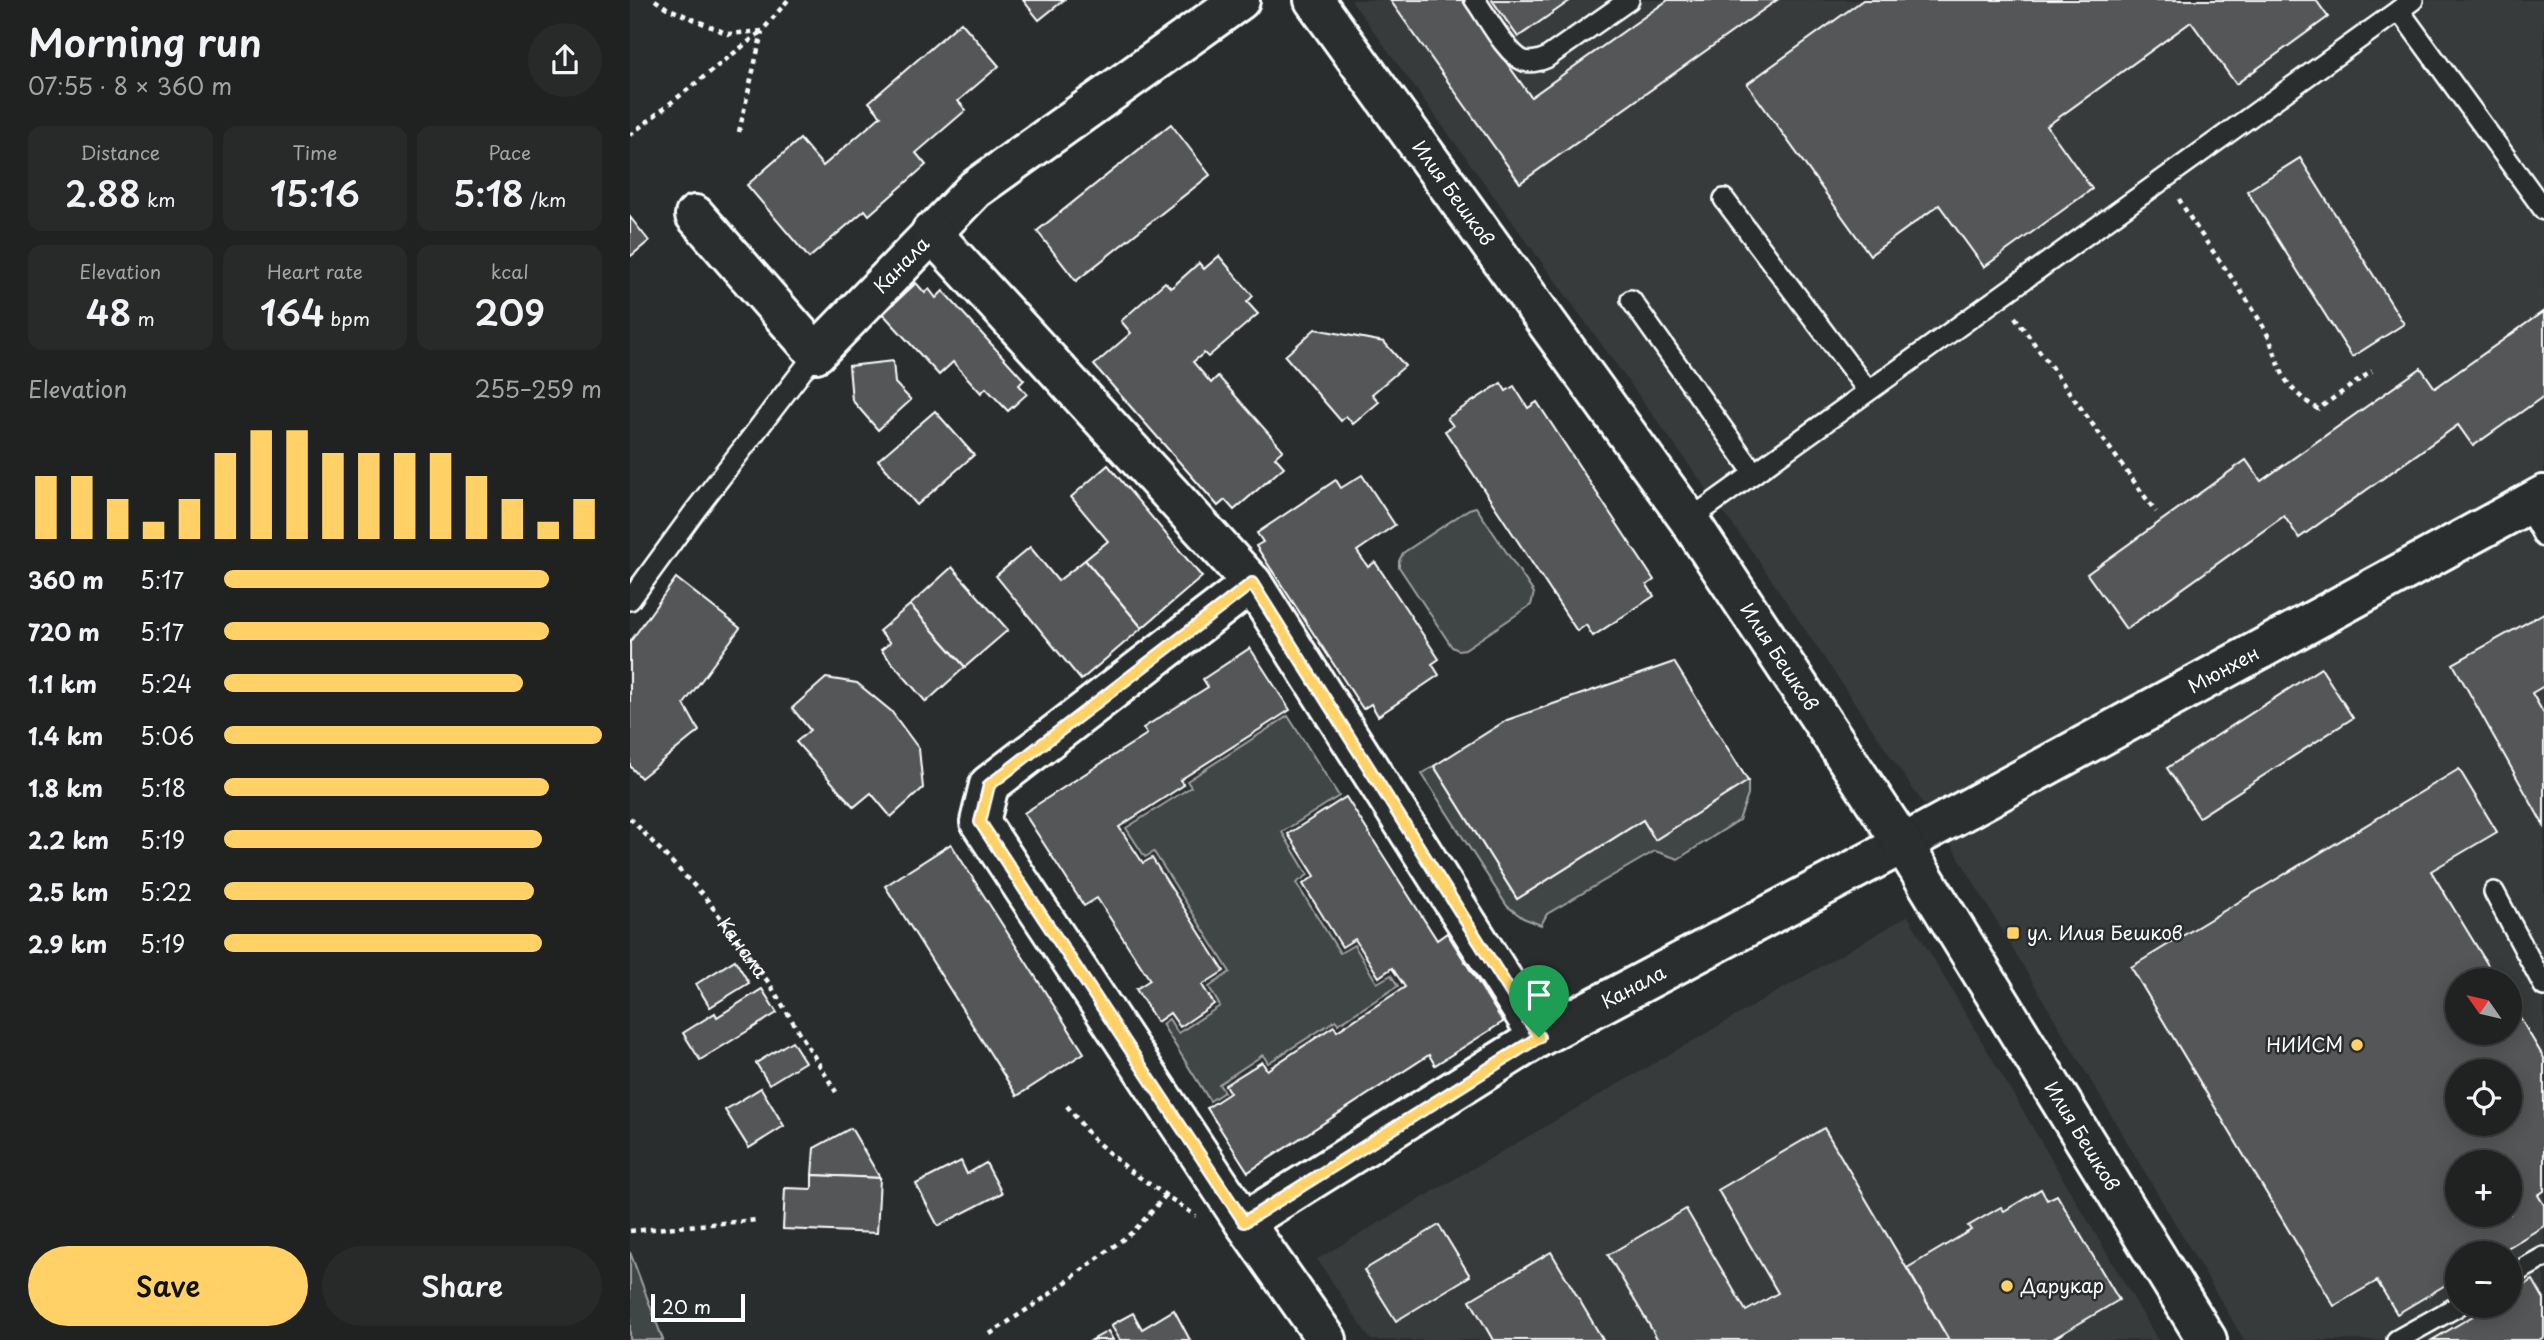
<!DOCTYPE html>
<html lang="en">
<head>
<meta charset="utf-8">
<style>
	:root { --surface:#202222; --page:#282a2a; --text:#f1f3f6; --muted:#a2a4a5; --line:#3d3f40; --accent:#ffd166 }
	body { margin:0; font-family:"Playpen Sans",sans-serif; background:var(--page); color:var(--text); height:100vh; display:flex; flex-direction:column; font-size:26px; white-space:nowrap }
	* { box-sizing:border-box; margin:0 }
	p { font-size:23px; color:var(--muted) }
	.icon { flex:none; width:38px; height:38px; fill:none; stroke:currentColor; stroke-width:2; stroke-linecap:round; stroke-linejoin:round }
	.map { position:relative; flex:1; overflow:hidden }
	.panel { display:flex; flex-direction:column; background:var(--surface); width:630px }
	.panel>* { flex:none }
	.needle { width:46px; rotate:304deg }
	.buttons { position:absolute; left:1815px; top:968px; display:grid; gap:14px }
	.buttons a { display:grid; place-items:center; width:77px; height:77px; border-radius:50%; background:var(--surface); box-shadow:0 4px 18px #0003,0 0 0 2px var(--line); font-size:35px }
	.scale { position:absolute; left:21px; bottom:18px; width:94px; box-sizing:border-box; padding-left:7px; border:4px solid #fff; border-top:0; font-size:19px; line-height:24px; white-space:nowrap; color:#fff; -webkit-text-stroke:5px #2a2d2e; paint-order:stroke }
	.pin { position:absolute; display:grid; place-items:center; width:60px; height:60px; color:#fff; margin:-72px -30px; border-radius:50% 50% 50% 0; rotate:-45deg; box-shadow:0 0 7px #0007 }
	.pin .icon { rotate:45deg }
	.round { display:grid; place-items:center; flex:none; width:74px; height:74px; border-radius:37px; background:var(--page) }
	.head { display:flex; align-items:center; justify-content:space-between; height:119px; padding:0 28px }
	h1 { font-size:38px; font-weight:600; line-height:52px }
	.stats { display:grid; grid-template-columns:repeat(3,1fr); gap:10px; height:119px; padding:7px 28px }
	.stats div { display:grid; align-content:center; border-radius:14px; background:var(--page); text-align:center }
	.stats b { font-size:35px; font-weight:600 }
	.stats small { font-size:19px; font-weight:400 }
	.stats p { font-size:19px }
	.chart { height:196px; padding:14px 28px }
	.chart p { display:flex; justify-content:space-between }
	.chart svg { width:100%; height:126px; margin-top:7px; stroke:var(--accent); stroke-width:6 }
	.action { display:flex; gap:14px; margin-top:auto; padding:14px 28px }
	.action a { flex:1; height:80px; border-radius:42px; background:var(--accent); color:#111; font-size:28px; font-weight:600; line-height:80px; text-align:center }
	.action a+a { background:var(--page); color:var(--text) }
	ul { padding:0 28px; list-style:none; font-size:23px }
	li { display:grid; grid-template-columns:112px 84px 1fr; align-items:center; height:52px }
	li i { height:18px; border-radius:9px; background:var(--accent) }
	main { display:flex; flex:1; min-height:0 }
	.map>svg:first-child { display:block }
	.built { fill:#373a3b; fill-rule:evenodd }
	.green { fill:#414445; stroke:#a0a2a2; stroke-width:2 }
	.building { fill:#555758; stroke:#fff; stroke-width:2; fill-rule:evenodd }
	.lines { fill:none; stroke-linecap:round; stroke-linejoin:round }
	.service-casing { stroke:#fff; stroke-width:24 }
	.minor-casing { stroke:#fff; stroke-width:44 }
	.tertiary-casing { stroke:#fff; stroke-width:44 }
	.path { stroke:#fff; stroke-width:4.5; stroke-dasharray:5 5; stroke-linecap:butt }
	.service { stroke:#2a2d2e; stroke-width:19 }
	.minor { stroke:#2a2d2e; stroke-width:38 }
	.tertiary { stroke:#2a2d2e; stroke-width:38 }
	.route-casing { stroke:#fff; stroke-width:14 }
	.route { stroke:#ffd166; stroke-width:9 }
	.poi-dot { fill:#ffd166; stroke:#2a2d2e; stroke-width:2.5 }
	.labels { text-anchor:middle; stroke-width:5; stroke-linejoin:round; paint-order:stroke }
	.street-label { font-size:19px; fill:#fff; stroke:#2a2d2e }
	.poi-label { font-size:19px; fill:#fff; stroke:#2a2d2e; text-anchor:start }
</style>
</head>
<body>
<main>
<section class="panel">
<div class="head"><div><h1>Morning run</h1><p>07:55 · 8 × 360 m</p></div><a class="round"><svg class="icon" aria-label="share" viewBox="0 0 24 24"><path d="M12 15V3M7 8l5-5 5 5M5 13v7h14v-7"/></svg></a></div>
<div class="stats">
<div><p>Distance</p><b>2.88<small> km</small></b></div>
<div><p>Time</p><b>15:16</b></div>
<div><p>Pace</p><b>5:18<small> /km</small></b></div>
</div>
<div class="stats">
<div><p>Elevation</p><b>48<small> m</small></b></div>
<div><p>Heart rate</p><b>164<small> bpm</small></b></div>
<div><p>kcal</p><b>209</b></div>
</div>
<div class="chart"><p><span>Elevation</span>255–259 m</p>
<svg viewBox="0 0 160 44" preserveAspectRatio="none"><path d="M5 44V22M15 44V22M25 44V30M35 44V38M45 44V30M55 44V14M65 44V6M75 44V6M85 44V14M95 44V14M105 44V14M115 44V14M125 44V22M135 44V30M145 44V38M155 44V30"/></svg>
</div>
<ul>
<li><b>360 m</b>5:17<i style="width:86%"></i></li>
<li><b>720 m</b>5:17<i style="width:86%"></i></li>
<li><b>1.1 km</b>5:24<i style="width:79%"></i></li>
<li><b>1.4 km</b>5:06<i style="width:100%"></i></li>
<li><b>1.8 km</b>5:18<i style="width:86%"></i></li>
<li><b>2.2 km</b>5:19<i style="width:84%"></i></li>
<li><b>2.5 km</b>5:22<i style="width:82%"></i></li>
<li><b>2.9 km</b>5:19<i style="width:84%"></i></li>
</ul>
<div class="action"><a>Save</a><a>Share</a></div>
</section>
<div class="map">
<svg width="1914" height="1340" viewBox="0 0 1914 1340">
	<rect width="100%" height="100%" fill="#2a2d2e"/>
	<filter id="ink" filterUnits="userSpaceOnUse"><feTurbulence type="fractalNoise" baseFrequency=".0143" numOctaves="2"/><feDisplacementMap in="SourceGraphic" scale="14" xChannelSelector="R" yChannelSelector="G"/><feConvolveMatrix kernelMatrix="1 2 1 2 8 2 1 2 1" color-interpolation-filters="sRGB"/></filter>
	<g filter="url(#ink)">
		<g class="built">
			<path d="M721,0h1193v1340h-300l-287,-486 -203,-300zM1827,980h53v52h-53zM1827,1071h53v53h-53zM1827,1162h53v52h-53zM1827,1253h53v53h-53z"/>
			<path d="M1278,916l250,424h-787l-54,-81z"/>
		</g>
		<g class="green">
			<path d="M846,507l58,86 -3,12 -66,44 -7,1 -6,-3 -53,-80v-6l4,-8 66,-44z"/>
			<path d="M658,716l51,80 -57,36 26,43 -12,8 44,70 14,-8 23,38 14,-8 7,11 -60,38 -2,-4 -68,43 -5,-8 -44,29 5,8 -14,9 -48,-77 7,-5 9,14 42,-27 -11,-19 21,-15 -76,-120 -9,5 -19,-29 65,-41 -4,-6z"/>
			<path d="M804,766l83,133 126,-79 12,19 93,-58v14l-9,25 -61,39 -23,-8 -108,63 -6,11 -18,-7 -16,-12 -85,-132z"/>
			<path d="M0,1252l33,88h-33z"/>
		</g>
		<g class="building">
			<path d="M393,0h41l-25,20z"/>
			<path d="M760,0h72l69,97 137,-97h109l-257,183z"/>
			<path d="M862,0h79l-53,37z"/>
			<path d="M1233,0h453l12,17 -92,67 -45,-62 -144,104 45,63 -108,78 -45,-62 -69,50 -123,-171z"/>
			<path d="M331,22l38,44 -41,35 8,9 -50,43 10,12 -57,50 -4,-5 -56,48 -62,-73 53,-46 23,27 58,-50 -12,-14z"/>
			<path d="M541,124l39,51 -134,106 -39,-50z"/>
			<path d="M1670,158l104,166 -52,33 -105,-166z"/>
			<path d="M0,217l19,24 -18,15 -1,-1z"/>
			<path d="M589,256l34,40 -6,6 11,12 -50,43 -4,-4 -11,9 18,21 7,-7 65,74 -8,7 9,10 -50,43 -9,-10 -7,6 -124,-141 37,-32 -10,-12 44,-39 6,6 28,-25 5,6z"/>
			<path d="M286,283l9,10 4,-4 7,9 7,-7 81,89 -5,5 8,9 -19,17 -22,-23 -5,5 -28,-31 -14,13 -56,-61z"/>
			<path d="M1914,311v85l-71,50 -15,-21 -159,113 -15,-22 -158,113 -39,-55 159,-114 15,21 160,-113 14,20z"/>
			<path d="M685,329l69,13 21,24 -33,28 7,8 -26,22 -7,-8 -5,5 -56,-65z"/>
			<path d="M263,361l2,22 16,17 -33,30 -26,-30 -3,-34z"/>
			<path d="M871,383l5,8 8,-5 14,22 9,-6 117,178 -7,5 7,11 -61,40 -7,-11 -9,6 -132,-200 8,-5 -6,-8z"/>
			<path d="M305,411l39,44 -57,50 -39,-45z"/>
			<path d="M478,465l94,112 -60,51 -57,-68 23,-19 -37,-44z"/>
			<path d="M732,475l33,50 -38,26 11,16 7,-5 64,97 -7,5 7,11 -61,41 -7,-12 -8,5 -107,-163 7,-4 -6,-9 79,-53 5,8z"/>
			<path d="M400,547l28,34 27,-21 57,68 -61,52 -85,-104z"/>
			<path d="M322,567l56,63 -43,37 -55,-62z"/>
			<path d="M46,578l64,50 -56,76 15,27 -58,47 -11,-12v-124z"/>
			<path d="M280,605l55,62 -39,35 -45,-52 9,-7 -11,-12z"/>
			<path d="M1914,613v73l-12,7 12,21v112l-91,-162z"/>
			<path d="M620,648l40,62 -110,70 4,5 -65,42 24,36 9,-5 72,113 -22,14 12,19 -34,23 -10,-14 -13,9 -21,-33 14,-9 -53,-82 -13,8 -60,-93 123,-79 -4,-6 65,-41 -5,-8z"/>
			<path d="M1044,662l74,119 -93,59 -12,-20 -126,79 -83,-133 73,-46z"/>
			<path d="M1691,668l32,50 -154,99 -32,-49z"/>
			<path d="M196,678l31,5 34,28 28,38 4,39 -32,29 -20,-24 -17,14 -58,-65 14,-12 -18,-22z"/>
			<path d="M1829,769l38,63 -66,39 66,109h-40v52h53v-31l34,57v133l-6,4 6,10v21l-45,27h-42v25l-60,36 -20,-33 -43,25 -203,-339zM1827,1071h53v53h-53zM1827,1162h53v52h-53z"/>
			<path d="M716,797l91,143 10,-7 56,89 -68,43 -6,-10 -181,117 -41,-64 23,-15 -5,-8 37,-23 5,8 67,-44 3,5 68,-44 -13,-19 -13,9 -24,-38 -13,8 -39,-63 12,-8 -27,-42z"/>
			<path d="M321,844l133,209 -67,43 -132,-210z"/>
			<path d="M105,960l14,23 -39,24 -14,-23z"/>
			<path d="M132,989l15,24 -77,47 -17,-27 32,-20 2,4z"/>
			<path d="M162,1041l13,21 -36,22 -13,-21z"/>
			<path d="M131,1088l23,38 -35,22 -24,-38z"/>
			<path d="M221,1128l29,50 -68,-3 2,-27z"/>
			<path d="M1194,1128l125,212h-291l-50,-85 78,-46 60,102 32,-18 -60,-103z"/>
			<path d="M331,1161l6,13 19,-11 16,30 -64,33 -22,-42z"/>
			<path d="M182,1175l68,3 -3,55 -94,-4 2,-41 27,1z"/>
			<path d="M1411,1189l6,11 10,-5 62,105 -68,40h-102l-42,-72 64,-38 -3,-4 33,-19 3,4z"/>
			<path d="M809,1225l31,51 -74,45 -32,-51z"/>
			<path d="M921,1252l52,88h-110l-23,-40z"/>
			<path d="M1903,1280l11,19v38l-5,3h-107l58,-34h20v-12z"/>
			<path d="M544,1310l16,30h-70l-9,-15 22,-12 9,16z"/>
			<path d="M478,1331l5,9h-21z"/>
		</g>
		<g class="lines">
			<g class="service-casing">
				<g id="service">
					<path d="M845,0c11,15 32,55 49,61 8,2 15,0 22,-3l83,-58"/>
					<path d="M1769,10l145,200"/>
					<path d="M1094,199l144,192"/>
					<path d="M1001,300l123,173"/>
					<path d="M1896,505l18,32"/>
					<path d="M1059,520l724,-520"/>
					<path d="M0,600l64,-88 122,-159"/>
					<path d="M1864,892l50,94"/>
					<path d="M1880,1276l34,-19"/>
					<path d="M1767,1340l61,-34"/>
				</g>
			</g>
			<g class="minor-casing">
				<g id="minor">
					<path id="s2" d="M65,215l121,138 159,-164 265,-189"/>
					<path d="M301,232l321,351 287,454"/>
					<path d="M622,583l-263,202 -9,37 264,400 83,118"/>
					<path id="s3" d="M614,1222l295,-185 364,-193 641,-349"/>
				</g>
			</g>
			<g class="tertiary-casing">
				<g id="tertiary">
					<path id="s4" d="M684,0l375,520 214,324 304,496"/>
				</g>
			</g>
			<g class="path">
				<path d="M25,0l12,8 61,26 34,-3 26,-31"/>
				<path d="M109,132l23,-100"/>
				<path d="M0,135l132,-104"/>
				<path d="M1549,199c26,46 61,85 86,131 9,16 12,35 21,50 8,12 20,22 32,29l54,-38"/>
				<path d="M1385,317l141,195"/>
				<path id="s1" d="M0,818l75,79 64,86 67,109"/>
				<path d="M437,1106l25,32 37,32 67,46"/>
				<path d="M0,1231l127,-11"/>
				<path d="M360,1334l56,-37 88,-66 32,-36"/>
			</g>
			<use href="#service" class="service"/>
			<use href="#minor" class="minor"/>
			<use href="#tertiary" class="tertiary"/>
		</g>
	</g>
	<g class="lines" filter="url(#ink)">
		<g class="route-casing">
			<path id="route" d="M622,583l287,454 -295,185 -264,-400 9,-37z"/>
		</g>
		<use href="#route" class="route"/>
	</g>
	<g class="poi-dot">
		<rect x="1376" y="926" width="14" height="14" rx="3.5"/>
		<circle cx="1727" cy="1045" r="7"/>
		<circle cx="1377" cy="1286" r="7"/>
	</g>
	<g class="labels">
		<g class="street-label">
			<text dy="7" stroke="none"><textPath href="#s4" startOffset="238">Илия Бешков</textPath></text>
			<text dy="7" stroke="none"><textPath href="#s2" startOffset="306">Канала</textPath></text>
			<text dy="7" stroke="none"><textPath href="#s4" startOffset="805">Илия Бешков</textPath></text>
			<text dy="7" stroke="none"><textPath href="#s3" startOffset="1125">Мюнхен</textPath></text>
			<text dy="7" stroke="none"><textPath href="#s1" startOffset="172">Канала</textPath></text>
			<text dy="7" stroke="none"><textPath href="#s3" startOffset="455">Канала</textPath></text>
			<text dy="7" stroke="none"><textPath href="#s4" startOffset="1372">Илия Бешков</textPath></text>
		</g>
		<g class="poi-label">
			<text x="1397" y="940">ул. Илия Бешков</text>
			<text x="1713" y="1052" text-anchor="end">НИИСМ</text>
			<text x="1391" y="1293">Дарукар</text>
		</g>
	</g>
</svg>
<div class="buttons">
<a><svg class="needle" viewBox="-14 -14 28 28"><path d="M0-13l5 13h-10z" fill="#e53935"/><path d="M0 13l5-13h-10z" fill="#a2a4a5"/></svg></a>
<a><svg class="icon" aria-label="locate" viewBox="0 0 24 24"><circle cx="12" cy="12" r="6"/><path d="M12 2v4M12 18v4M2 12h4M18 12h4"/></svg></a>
<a>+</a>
<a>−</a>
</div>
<div class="scale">20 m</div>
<div class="pin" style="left:909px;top:1037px;background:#1e9e55"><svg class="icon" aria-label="arrive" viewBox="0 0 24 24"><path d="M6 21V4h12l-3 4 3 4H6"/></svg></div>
</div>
</main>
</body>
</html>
